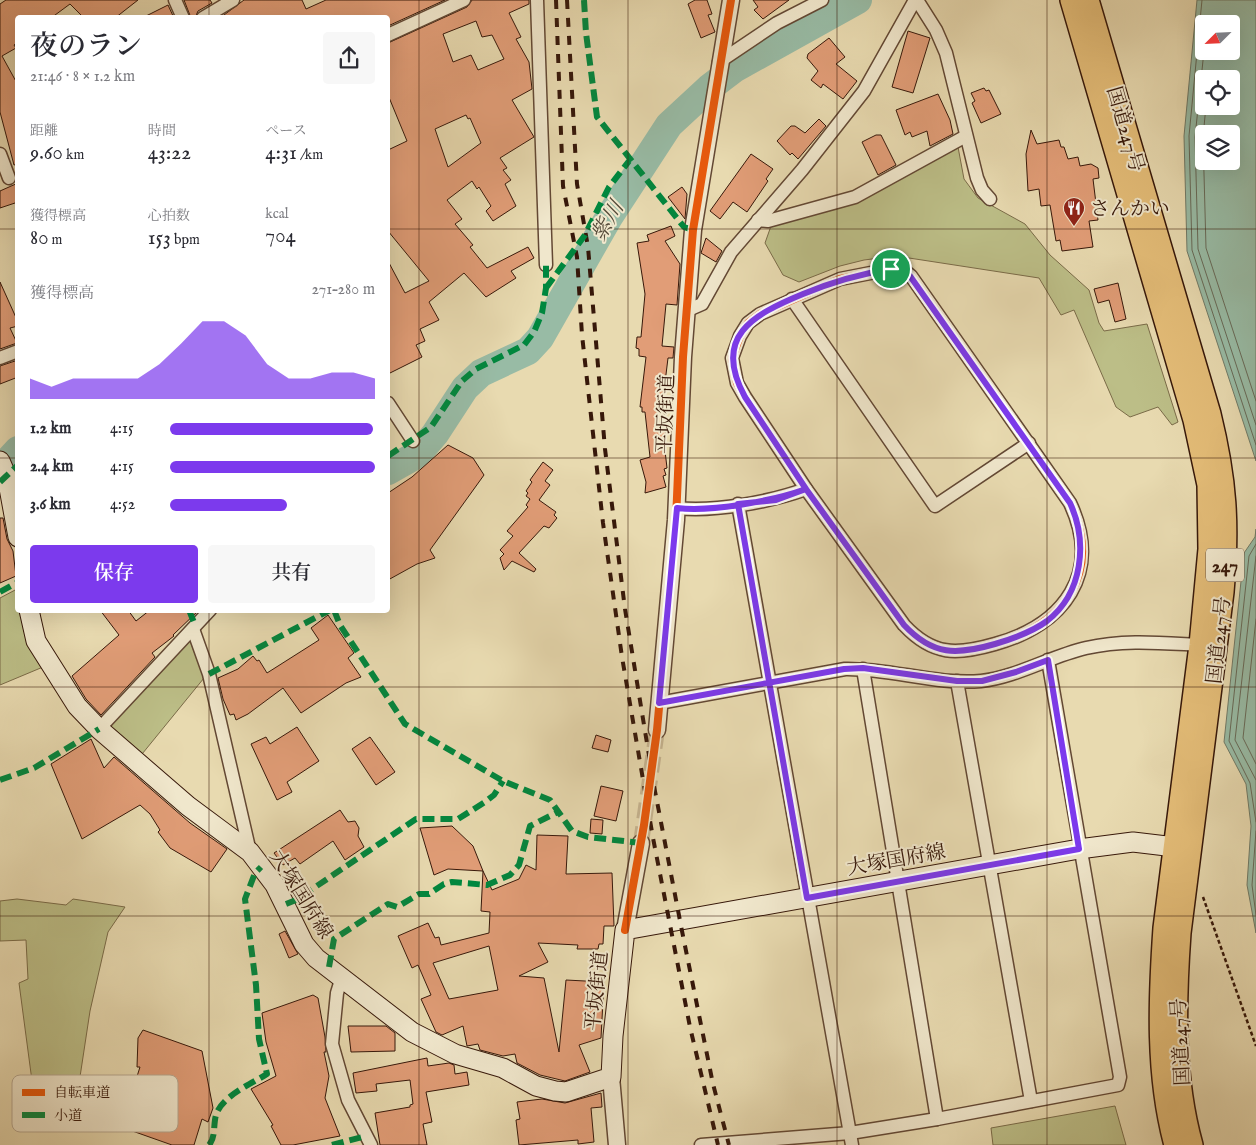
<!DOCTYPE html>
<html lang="ja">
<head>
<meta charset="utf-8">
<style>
	:root { --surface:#fff; --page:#f7f7f7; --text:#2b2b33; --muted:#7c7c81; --accent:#7c3aed }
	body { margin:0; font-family:"IM FELL English","Noto Serif JP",serif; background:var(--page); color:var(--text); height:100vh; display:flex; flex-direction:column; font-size:19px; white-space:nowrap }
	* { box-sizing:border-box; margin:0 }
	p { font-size:16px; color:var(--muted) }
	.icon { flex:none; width:28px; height:28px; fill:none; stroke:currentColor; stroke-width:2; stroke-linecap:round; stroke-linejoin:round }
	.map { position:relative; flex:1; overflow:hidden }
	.side { position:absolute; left:15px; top:15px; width:375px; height:598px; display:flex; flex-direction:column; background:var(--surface); border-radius:5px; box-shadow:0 5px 20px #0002 }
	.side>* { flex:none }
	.needle { width:32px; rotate:246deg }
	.controls { position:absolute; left:1195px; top:15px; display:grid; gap:10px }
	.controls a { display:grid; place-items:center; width:45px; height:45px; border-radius:5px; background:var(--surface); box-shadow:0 5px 20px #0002; font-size:25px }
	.pin { position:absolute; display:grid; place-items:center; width:42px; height:42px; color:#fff; margin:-21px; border:2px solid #fff; border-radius:50%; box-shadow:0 1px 5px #0007 }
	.round { display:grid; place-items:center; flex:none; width:52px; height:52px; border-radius:5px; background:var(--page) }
	.summary { display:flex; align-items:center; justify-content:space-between; height:85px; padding:0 15px }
	h1 { font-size:28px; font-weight:600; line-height:38px }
	.stats { display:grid; grid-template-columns:repeat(3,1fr); gap:8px; height:85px; padding:5px 15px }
	.stats div { display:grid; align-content:center }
	.stats b { font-size:21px; font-weight:600 }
	.stats small { font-size:14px; font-weight:400 }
	.stats p { font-size:14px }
	.chart { height:140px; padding:10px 15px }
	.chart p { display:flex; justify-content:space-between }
	.chart svg { width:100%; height:90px; margin-top:5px; fill:var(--accent); opacity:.7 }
	.action { display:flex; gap:10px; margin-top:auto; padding:10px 15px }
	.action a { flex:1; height:58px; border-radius:5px; background:var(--accent); color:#fff; font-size:20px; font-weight:600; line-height:58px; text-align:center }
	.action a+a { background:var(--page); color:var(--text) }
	ul { padding:0 15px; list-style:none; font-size:16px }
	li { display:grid; grid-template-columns:80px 60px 1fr; align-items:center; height:38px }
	li i { height:12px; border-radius:6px; background:var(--accent) }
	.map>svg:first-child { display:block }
	.green { fill:#bcbe87; stroke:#7a6b48 }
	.water { fill:#98bba5; stroke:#717a67; fill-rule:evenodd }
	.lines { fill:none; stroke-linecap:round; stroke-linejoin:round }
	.shore { stroke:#686a58; stroke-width:1 }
	.river { stroke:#98bba5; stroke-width:28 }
	.building { fill:#e19d77; stroke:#37180a; fill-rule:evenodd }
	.tertiary-tunnel { stroke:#c5b38f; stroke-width:16; stroke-dasharray:16 8; stroke-linecap:butt }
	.minor-casing { stroke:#634834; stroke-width:15 }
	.tertiary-casing { stroke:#634834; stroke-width:19 }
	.secondary-casing { stroke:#37180a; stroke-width:21 }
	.trunk-casing { stroke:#37180a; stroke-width:24 }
	.path { stroke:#37180a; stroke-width:2.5; stroke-dasharray:4 2.5; stroke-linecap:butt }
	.minor { stroke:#f0e7cc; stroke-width:12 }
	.tertiary { stroke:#f0e7cc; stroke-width:16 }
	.secondary { stroke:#f0e7cc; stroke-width:19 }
	.trunk { stroke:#e4bd78; stroke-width:21 }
	.rail { stroke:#37180a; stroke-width:4; stroke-dasharray:9 9; stroke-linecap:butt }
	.quiet { stroke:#00873e; stroke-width:6; stroke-dasharray:12 6; stroke-linecap:butt }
	.cycleway-casing { stroke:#f0e7cc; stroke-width:11 }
	.cycleway { stroke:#e8590c; stroke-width:8 }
	.route-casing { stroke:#fff; stroke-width:10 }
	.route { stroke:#7c3aed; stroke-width:6 }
	.grid { fill:none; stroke:#37180a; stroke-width:1; stroke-opacity:0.55 }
	.labels { text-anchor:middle; stroke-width:4; stroke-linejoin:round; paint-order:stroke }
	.shield { fill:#f0e7cc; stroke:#6e5644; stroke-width:1 }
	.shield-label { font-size:19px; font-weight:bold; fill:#37180a }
	.street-label { font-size:20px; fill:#37180a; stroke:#f0e7cc }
	.poi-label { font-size:20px; fill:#37180a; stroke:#f0e7cc; text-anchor:start }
	.water-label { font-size:21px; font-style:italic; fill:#544938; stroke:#f0e7cc }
	.key { fill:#f0e7cc; stroke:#b8a992; stroke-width:1 }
	.key-label { font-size:14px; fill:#37180a }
</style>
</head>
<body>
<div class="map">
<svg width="1256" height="1145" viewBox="0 0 1256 1145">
	<rect width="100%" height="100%" fill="#e8dab0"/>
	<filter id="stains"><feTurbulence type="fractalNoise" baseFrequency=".004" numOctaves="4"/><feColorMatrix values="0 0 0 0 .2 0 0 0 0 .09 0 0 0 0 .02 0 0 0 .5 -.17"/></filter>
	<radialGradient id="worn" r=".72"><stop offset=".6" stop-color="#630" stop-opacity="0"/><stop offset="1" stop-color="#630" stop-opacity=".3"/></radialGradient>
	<g class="green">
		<path d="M958,147l6,32 14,19 47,26 25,31 39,35 10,33 5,8 43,-7 31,98 -6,3 -14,-18 -28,10 -14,-10 -42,-97 -13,5 -22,-37 -143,-22 -32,4 -24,6 -41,16 -16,-7 -18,-32 6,-17z"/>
		<path d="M17,589l1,21h5l20,57 -43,18v-87z"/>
		<path d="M189,638l15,40 -66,81 -33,-31z"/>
		<path d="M17,899l49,6 7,-6 52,8 -17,25 -18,79 -12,79 -26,-2 -11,8h-7l-15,-113 9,-4 -2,-39 -26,1v-40z"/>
		<path d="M1115,1106l11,39h-133l-2,-17z"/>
	</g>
	<g class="water">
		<path d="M1197,0h59v461l-69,-210 -3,-115zM1204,24h27v27h-27zM1204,79h27v27h-27zM1204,134h27v27h-27z"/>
		<path d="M1256,529v404l-9,-48 4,-59 -5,-42 -22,-42 20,-189 11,-16z"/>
	</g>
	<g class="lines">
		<g class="shore">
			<path d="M1202,0l-13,136 3,114 64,195"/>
			<path d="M1204,51l-9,86 3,112 58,176"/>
			<path d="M1206,106l-3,31 3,111 50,153"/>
			<path d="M1256,544l-7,12 -20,185 21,42 6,39"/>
			<path d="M1256,556l-21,184 21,40"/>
			<path d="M1256,619l-13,119 13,26"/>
			<path d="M1256,831l-4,54 4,30"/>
		</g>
		<g class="river">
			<path d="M0,469l18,-19"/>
			<path d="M388,471l30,-17 17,-20 30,-46 16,-15 47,-22 12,-13 69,-121 60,-92 40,-37 25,-19 124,-69"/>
		</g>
	</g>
	<g class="building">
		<path d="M6,0h132l-23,18h-31l-14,-14 -19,14h-33v24l-4,3 2,3 -14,8 16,29v79l-4,1 -14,-53v-108z"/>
		<path d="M184,0h26l2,3 -14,8 -3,7h-4z"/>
		<path d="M244,0h58l4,9 20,-9h119l-57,26v-8h-168z"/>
		<path d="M472,0h57v4l-20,9 12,24 -5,2 13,23 3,27 -20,11 22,37 -34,21 7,10 -4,2 8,10 -6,4 11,22 -23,15 -7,-10 5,-5 -12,-19 -2,2 -5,-8 -25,19 15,19 -7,5 18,21 -3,2 17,21 41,-21 6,11 -23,13 5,7 -30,19 -22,-24 -35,29 10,18 -19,9 5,12 -9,4 6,12 -34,17v-113l17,32 24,-12 -41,-50v-81l19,-9 -19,-46v-52l79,-36zM476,21l6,16 10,-2 12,24 -26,11 -7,-15 -18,7 -10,-28zM466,115l2,4 2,-1 11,25 -33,24 -13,-38z"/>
		<path d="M695,0h12l5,14 -4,1 7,17 -14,6 -13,-34z"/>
		<path d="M753,0h36l-26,19 -9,-9 4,-3z"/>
		<path d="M168,5l6,13h-32z"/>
		<path d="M908,31l22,7 -17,55 -21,-6z"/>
		<path d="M829,38l16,19 -9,7 21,17 -14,18 -20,-15 -2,4 -10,-8 7,-9 -11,-13 1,-4z"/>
		<path d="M984,88l2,3 3,-1 12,24 -20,9 -9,-20 3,-2 -4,-8z"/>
		<path d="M938,94l12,26 3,14 -23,12 -3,-15 -15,6 -2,-5 -5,3 -9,-25z"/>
		<path d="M819,119l7,7 -28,33 -6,-6 -2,2 -13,-14 14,-15h4l10,7z"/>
		<path d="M1031,130l6,14 22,-4 2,7h3l4,12 10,-2 2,9 11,-2 7,4 1,10 -6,1 5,41 -9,1 4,26 -31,4 -2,-11 -4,1 -6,-36 -9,1 -2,-17 -11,2 -2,-37z"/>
		<path d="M876,135h5l15,30 -18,10 -16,-33z"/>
		<path d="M751,154l22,15 -7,10 2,2 -21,31 -14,-10 -13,17 -10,-8z"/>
		<path d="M18,183v19l-18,6v-17z"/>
		<path d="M682,187l5,7 -2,25 -17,-22z"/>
		<path d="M671,226l4,10 -10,5 15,23 -3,41 -11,-1 -4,42 12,1 -1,11h-5l-5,41 3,43h-2l3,26 -3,1 2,6 -3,1 3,11 -21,6 1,-11 -6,-22 10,-3 -5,-45h-3v-5h-2l6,-50 -7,-1v-7l-3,-1 1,-11h4l4,-43 -8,-51 12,-2 -2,-6z"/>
		<path d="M706,238l16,13 -6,11 -15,-9z"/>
		<path d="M0,282l18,40v4l-8,2 7,15 -17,6z"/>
		<path d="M1118,283l8,36 -11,3 -6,-22 -11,3 -4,-14z"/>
		<path d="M18,360v17l-18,7v-18z"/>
		<path d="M448,445l25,13 11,17 -54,75 5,8 -18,6 -29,16v-87l24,-16z"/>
		<path d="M543,462l10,8 -8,11 5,4 -11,15 17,12 -2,3 3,3 -8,10 -5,-2 -25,27 17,16 -2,3 -22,-11 -8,9 -4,-12 4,-4 -4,-4 13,-14 -6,-5 21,-24 -2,-2 4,-6 -4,-3 2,-3 -2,-2 6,-9 -2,-2z"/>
		<path d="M0,518h3l4,21 6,12 3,25 -16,7z"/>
		<path d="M100,610h28l8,11 14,-11h15l2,2 4,-2h28l-26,25 1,1 -22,17 3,4 -54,58 -15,-16 -14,-23 47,-41z"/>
		<path d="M328,615l26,38 -6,5 13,19 -15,6 -45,30 -18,-25 -35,26 -12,6 -2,-6 -4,1 -7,-16 -5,-21 20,-9 15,-13 4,5 2,-1 8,13 52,-33 -8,-12z"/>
		<path d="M297,727l22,34 -32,21 5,10 -15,8 -26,-56 15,-7 4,7z"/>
		<path d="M596,735l15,5 -3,12 -16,-4z"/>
		<path d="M370,737l25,35 -19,13 -24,-36z"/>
		<path d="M91,739l13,29 10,-11 76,66 37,26 -16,23 -41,-24 -12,-16 2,-2 -10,-16 -10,-9 -58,34 -31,-75z"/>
		<path d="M601,786l22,5 -7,30 -22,-5z"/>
		<path d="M340,810l8,12 7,-1 4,7 -1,8 6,11 -19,13 -12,-19 -33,23 -5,-6 -12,7 -9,-12z"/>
		<path d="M591,819l12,1 -1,14 -12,-1z"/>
		<path d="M452,826l21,20 10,25 -35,-2 -14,6 -14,-47z"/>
		<path d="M537,835l31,1 -2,38 46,-1 2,53h-10l-1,18h-4l-1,5h-21l1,-4 -40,-2 10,19 -29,14 25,2 15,74 7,-72 38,2 -3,56 -22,7 11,27 -25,9 -25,-6 -23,-12 -2,-9 -12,2 -23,-6 -2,-6 -11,2 -4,-20 -21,9 -6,-3 -15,-33 10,-4 -13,-30 -6,3 -14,-32 30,-13 7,15 4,-1 2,8 48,-12 1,-21 -9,-1 2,-40 9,19 27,-11 7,-14 10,5zM489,946l9,44 -49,9 -16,-36z"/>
		<path d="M285,931l13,23 -9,4 -10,-24z"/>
		<path d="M313,995l5,3 7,39 1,15h-2l5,24 -4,22 15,38 -47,9h-12l-10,-19 2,-1 -22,-36 25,-13 -10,-34 -4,-29z"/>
		<path d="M348,1026h38l9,7v18l-44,1z"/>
		<path d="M143,1030l59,21 11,57 -5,14 -6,-3 -8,26h-22l-51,-18 19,-60h-3l1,-29z"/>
		<path d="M427,1058l1,8 21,-3 5,2 1,9 12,-2 2,13 -43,7 6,30 -9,2 4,21h-47l-5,-32 35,-6v-2l3,-1 -3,-24 -34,4 1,7 -21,2 -3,-20z"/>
		<path d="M601,1093l1,14 -11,1 3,34 -16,2v-4l-59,5 -3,-25 4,-1 -3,-17 25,-3 23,4z"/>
	</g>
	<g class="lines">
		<path class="tertiary-tunnel" d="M641,843l16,-113"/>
		<g class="minor-casing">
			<g id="minor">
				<path d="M175,0l8,18"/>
				<path d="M537,0l9,265"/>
				<path d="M917,0l19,30 10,23 31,125 5,12 8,9"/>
				<path d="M203,18l30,-18"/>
				<path d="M388,35l76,-35"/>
				<path d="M719,62l58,-39 45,-23"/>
				<path d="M0,154l9,24"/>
				<path d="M758,220l10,1 87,-24 111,-61"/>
				<path d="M891,269l14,2 6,5 159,227c33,70 -6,122 -75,141 -38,11 -62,12 -91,-19l-98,-136 -61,-92 -8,-14 -5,-25 8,-22 8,-13 12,-9 80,-35z"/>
				<path d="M792,299l143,207 94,-63"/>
				<path d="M686,311l16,-7 29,-52 71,-82 62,-79 51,-91"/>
				<path d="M0,358l18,-7"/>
				<path d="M388,403l25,38"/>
				<path d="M738,504l114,641"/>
				<path d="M677,508c38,4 93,-6 129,-19"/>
				<path d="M193,629l16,45 41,178"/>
				<path d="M863,669l74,450"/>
				<path d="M957,681l74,420"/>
				<path d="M659,703l186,-34c45,-1 91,16 136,12 36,-4 70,-25 105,-33 38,-9 76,-5 114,-3"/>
				<path d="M99,729l111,-119"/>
				<path d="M341,980l-4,13 -5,51 16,56 23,45"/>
				<path d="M701,1145l149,-12 87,-14 181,-34 2,-8 -72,-417"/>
			</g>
		</g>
		<g class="tertiary-casing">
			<g id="tertiary">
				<path d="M657,730l19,-210 7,-163 10,-127 38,-230"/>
				<path d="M625,930l16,-87"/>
				<path d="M611,1077l6,68"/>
			</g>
		</g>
		<g class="secondary-casing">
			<g id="secondary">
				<path d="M0,461l7,16 11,60"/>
				<path d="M29,610l7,31 41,65 22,23 89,77 62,46 25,33 29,59 12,14 96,74 43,22 48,14 33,18 19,5 11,1 45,-15 2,-41 12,-106 454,-81 54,-7 42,5"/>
			</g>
		</g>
		<g class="trunk-casing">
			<g id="trunk">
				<path d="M1071,0l123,420 14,65 1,64 -9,96 -36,283c-5,72 -8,147 11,217"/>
				<path d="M1088,0l122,414c16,65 19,111 13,178l-43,341c-5,70 -7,144 12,212"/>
			</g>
		</g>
		<path class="path" d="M1203,897l53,149"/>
		<use href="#minor" class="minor"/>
		<use href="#tertiary" class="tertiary"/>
		<use href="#secondary" class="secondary"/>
		<use href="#trunk" class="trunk"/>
		<g class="rail">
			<path d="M556,0l7,186 14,71 5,78 21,188 19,134 31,181 37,189 28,118"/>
			<path d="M567,0l10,184 11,63 17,202 20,160 29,177 28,145 31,153 16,61"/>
		</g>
		<g class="quiet">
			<path d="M584,0l2,33 11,84 87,110 9,3"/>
			<path d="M546,288l39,-53 24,-48 20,-26"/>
			<path d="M388,456l43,-29 31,-46 14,-12 48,-24 10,-13 8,-19 4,-25v-23"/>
			<path d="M0,482l18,-17"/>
			<path d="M0,592l18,-10"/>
			<path d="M189,610l6,15"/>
			<path d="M334,610l6,15 65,99 98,57 47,19 22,31 16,6 53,6"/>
			<path d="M209,674l121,-64"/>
			<path d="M0,780l34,-12 65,-39"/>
			<path d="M286,904l10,-4 120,-81h42l27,-17 9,-7 9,-14"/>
			<path d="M329,967l5,-28 54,-35 9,3 22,-13h10l15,-10 8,-2 35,3 23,-10 9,-10 11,-39 28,-14"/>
			<path d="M209,1145c7,-8 4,-20 7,-30 6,-19 35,-31 51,-41l-8,-35 -3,-54 -11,-86 10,-26 6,-6"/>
			<path d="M332,1145l34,-9"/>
		</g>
		<g class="cycleway-casing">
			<g id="cycleway">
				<path d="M891,269l14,2 6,5 159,227c33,70 -6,122 -75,141 -38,11 -62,12 -91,-19l-98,-136 -61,-92 -8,-14 -5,-25 8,-22 8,-13 12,-9 80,-35z"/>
				<path d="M625,930l19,-105 13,-95 19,-210 7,-163 10,-127 38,-230"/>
			</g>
		</g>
		<use href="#cycleway" class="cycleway"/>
	</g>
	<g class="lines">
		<g class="route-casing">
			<path id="route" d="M891,269c-32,5 -59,13 -88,25 -51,21 -91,43 -58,103l61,92 -30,11 -38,4 69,394 272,-49 -31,-189 -32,12 -34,9h-25l-94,-13 -19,1 -185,34 18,-195c36,4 95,-7 129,-19l98,136c29,31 53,30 91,19 17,-5 37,-12 52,-23 36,-28 41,-79 23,-118l-160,-227 -5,-5 -14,-2"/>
		</g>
		<use href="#route" class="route"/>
	</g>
	<path class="grid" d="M209,0v18M419,0v1145M628,0v1145M837,0v1145M1047,0v1145M0,229h18M388,229h868M0,458h18M388,458h868M209,610v535M0,687h1256M0,916h1256"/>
	<defs>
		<g id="restaurant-pin" transform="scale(1.125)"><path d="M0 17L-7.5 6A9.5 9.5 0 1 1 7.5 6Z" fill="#8f2418" stroke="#f0e7cc"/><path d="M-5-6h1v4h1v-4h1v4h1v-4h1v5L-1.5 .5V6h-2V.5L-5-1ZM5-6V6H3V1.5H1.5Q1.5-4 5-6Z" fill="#fff"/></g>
	</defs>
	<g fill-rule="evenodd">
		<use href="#restaurant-pin" x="1074" y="208"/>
	</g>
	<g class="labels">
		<rect class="shield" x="1206" y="548.5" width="38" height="33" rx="4"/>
		<g class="shield-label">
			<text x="1225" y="572">247</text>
		</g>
		<g class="street-label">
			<text transform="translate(1126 129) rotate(74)" y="7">国道247号</text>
			<text transform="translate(665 414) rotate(-88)" y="7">平坂街道</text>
			<text transform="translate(1218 640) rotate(-84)" y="7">国道247号</text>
			<text transform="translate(896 859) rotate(-10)" y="7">大塚国府線</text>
			<text transform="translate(302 894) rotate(58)" y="7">大塚国府線</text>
			<text transform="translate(596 991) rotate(-84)" y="7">平坂街道</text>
			<text transform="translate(1180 1042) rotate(-93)" y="7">国道247号</text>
		</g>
		<g class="poi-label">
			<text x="1090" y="215">さんかい</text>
		</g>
		<g class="water-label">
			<text transform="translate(607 221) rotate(-59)" y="7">紫川</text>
		</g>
	</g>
	<rect x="12" y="1075" width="166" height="57" rx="8" class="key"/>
	<rect x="22" y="1089" width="23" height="7" fill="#e8590c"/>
	<rect x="22" y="1112" width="23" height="6" fill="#00873e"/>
	<g class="key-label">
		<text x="54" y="1097">自転車道</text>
		<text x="54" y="1120">小道</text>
	</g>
	<rect width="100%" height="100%" filter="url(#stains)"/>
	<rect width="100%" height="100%" fill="url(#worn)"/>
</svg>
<div class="controls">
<a><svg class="needle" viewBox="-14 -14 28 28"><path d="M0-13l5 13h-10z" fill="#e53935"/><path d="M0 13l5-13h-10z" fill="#7c7c81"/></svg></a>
<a><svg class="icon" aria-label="locate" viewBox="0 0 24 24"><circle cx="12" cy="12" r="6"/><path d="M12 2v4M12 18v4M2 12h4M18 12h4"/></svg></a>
<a><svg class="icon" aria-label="layers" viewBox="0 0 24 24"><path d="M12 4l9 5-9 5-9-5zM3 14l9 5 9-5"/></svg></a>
</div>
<div class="pin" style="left:891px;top:269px;background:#1e9e55"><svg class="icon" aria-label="arrive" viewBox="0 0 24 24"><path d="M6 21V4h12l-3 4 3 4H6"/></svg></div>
<section class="side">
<div class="summary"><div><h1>夜のラン</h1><p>21:46 · 8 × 1.2 km</p></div><a class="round"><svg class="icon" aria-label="share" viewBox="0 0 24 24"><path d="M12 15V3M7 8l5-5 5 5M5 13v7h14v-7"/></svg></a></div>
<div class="stats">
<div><p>距離</p><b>9.60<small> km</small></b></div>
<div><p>時間</p><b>43:22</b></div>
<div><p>ペース</p><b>4:31<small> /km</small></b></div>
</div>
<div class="stats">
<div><p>獲得標高</p><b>80<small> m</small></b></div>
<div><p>心拍数</p><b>153<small> bpm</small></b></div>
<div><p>kcal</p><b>704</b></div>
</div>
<div class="chart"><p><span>獲得標高</span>271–280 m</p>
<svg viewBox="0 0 160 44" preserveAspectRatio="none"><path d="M0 44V34L10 38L20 34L30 34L40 34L50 34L60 27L70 17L80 6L90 6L100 13L110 27L120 34L130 34L140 31L150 31L160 34V44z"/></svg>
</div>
<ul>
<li><b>1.2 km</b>4:15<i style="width:99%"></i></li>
<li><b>2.4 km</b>4:15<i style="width:100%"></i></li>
<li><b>3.6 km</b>4:52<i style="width:57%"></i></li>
</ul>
<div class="action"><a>保存</a><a>共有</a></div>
</section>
</div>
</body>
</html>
